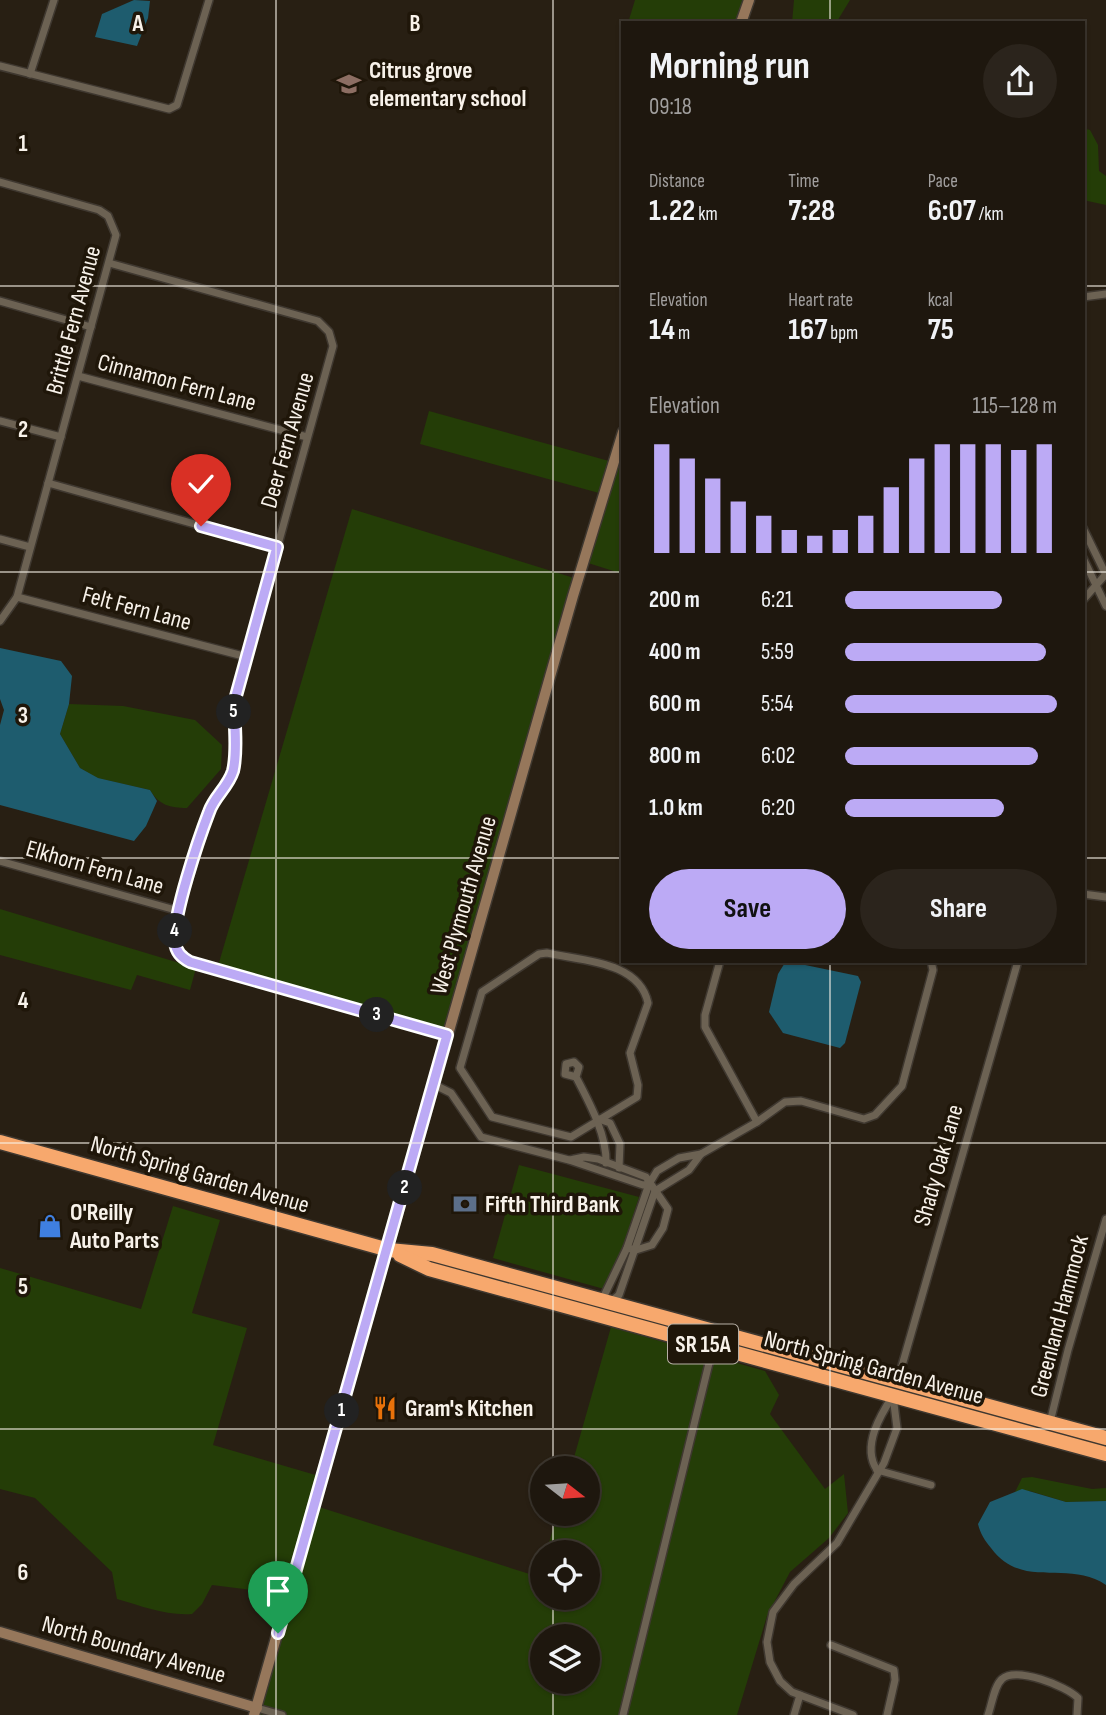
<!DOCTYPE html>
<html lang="en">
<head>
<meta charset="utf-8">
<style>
	:root { --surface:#1e170e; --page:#2b241c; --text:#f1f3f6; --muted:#a19f9e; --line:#3c362e; --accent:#bcaaf5 }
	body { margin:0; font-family:"Sofia Sans Condensed",sans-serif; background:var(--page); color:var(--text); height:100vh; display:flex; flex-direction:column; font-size:26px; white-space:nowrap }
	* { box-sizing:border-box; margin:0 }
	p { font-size:23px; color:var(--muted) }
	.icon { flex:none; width:38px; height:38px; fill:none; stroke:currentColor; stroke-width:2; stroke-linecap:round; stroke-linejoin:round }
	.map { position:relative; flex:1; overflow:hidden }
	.side { position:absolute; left:621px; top:21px; width:464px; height:942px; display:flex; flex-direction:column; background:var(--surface); border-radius:0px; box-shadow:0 2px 5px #0004,0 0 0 2px var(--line) }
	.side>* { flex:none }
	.needle { width:46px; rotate:107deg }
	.controls { position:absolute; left:530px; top:1456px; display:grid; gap:14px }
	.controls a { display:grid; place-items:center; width:70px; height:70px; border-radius:50%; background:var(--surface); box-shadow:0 2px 5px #0004,0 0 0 2px var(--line); font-size:35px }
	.pin { position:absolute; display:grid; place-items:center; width:60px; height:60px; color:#fff; margin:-72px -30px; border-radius:50% 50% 50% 0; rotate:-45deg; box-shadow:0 0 7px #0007 }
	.pin .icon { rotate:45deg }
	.km { position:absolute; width:35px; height:35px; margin:-18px; border-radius:50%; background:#222; color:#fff; font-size:19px; line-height:35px; text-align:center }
	.round { display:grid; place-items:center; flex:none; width:74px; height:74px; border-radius:37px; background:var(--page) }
	.head { display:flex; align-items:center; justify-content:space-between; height:119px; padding:0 28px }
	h1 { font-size:38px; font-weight:700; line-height:52px }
	.figures { display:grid; grid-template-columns:repeat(3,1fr); gap:10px; height:119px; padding:7px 28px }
	.figures div { display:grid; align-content:center }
	.figures b { font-size:30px; font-weight:700 }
	.figures small { font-size:19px; font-weight:400 }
	.figures p { font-size:19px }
	.chart { height:196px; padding:14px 28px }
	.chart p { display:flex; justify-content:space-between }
	.chart svg { width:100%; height:126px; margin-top:7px; stroke:var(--accent); stroke-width:6 }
	.primary-button { display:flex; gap:14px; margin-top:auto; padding:14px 28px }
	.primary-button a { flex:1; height:80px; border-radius:42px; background:var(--accent); color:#111; font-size:28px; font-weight:700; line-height:80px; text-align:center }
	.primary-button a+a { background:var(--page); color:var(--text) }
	ul { padding:0 28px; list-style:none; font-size:23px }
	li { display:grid; grid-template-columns:112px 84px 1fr; align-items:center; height:52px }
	li i { height:18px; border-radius:9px; background:var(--accent) }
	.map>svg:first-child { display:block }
	.green { fill:#243d07; fill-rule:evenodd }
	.water { fill:#1e5c6e }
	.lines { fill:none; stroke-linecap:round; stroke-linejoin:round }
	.street-casing { stroke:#3f3830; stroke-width:10 }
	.secondary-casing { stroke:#3f3830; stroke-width:13 }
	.highway-casing { stroke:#3f3830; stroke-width:17 }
	.street { stroke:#6c6253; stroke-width:7 }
	.secondary { stroke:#96775b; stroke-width:10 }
	.highway { stroke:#f7a86d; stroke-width:14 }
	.route-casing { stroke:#fff; stroke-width:14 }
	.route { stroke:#bcaaf5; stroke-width:9 }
	.grid { fill:none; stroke:#f8f2ea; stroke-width:2; stroke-opacity:0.55 }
	.labels { text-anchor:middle; stroke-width:7; stroke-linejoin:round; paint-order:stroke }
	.shield { fill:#1f1609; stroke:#b7b0a6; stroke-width:2 }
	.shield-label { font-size:23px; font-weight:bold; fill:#f8f2ea }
	.poi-label { font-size:24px; font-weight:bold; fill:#f8f2ea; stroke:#1f1609; text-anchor:start }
	.street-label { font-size:24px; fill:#f8f2ea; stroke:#1f1609 }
	.grid-label { font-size:23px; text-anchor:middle; font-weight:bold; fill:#f8f2ea; stroke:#1f1609; stroke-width:7; stroke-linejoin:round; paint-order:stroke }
</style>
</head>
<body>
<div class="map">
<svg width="1106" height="1715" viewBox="0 0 1106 1715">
	<rect width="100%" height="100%" fill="#281f13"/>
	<g class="green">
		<path d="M635,0h109l-7,23h-109z"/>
		<path d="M794,0h56l-14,23h-44z"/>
		<path d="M1083,128l7,2 8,15 1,26 7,5v29l-23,-5z"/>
		<path d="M429,411l180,50 -10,32 -179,-49z"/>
		<path d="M623,447v127l-35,-11z"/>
		<path d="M352,509l222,69 -130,453 -226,-65z"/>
		<path d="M69,704l54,2 72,14 27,25 -1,24 -34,39c-17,0 -28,-3 -37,-18l-53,-12 -17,-10 -20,-34z"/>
		<path d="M0,909l196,59 -6,22 -53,-15 -6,15 -131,-35z"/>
		<path d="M519,1165l120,32 -16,50 -19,42 -111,-31z"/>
		<path d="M173,1206l47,14 -28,93 55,15 -34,117 106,31 -32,111 -16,-4 -10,8 -49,-6 -10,19 -10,10c-26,2 -50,-8 -75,-15l-5,-27 -77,-74 -35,-9v-221l141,41z"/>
		<path d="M611,1327l154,44 14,24 -9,19 55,75 19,-15 4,39 -19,25 -39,34 -23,44 -30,99h-478l60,-208 220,70 3,-11v32h46v-46h-42l12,-38h30v-46h-17zM542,1636h46v46h-46z"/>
		<path d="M1032,1477l60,12 14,-1v13l-40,1 -36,-11 -15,1 7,-14z"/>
	</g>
	<g class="water">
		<path d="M134,0l16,1 -2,17 -11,28 -42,-9 7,-23z"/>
		<path d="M0,648l61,13 11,15 -3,28 -9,30 20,34 18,10 52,12 7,11 -11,25 -12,15 -134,-36v-80l4,-15 -4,-11z"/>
		<path d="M786,961l72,15 3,6 -16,61 -5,5 -57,-15 -14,-21 9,-38z"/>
		<path d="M1022,1489l44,13 40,-1v84c-38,-26 -83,6 -115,-37 -6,-7 -11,-15 -13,-24l12,-22z"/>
	</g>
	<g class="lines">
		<g class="street-casing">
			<g id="street">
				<path d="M0,66l169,43 8,-4 32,-105"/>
				<path d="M30,74l24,-74"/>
				<path d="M0,182l99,28 9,6 8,19 -99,362 -17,24"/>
				<path d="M109,263l209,58 11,11 4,14 -97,350 -1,66 -10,25 -16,24 -30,100 -4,23 3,19 12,9 257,74"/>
				<path d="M1083,297l23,-3"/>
				<path d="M0,301l91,26"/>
				<path d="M78,376l229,61"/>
				<path d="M0,421l61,16"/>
				<path d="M48,483l229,64"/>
				<path d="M1083,528l23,47"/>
				<path d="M0,539l30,8"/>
				<path d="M1083,558l23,48"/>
				<path d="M17,597l230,60"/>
				<path d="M1083,600l23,-26"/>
				<path d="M0,861l179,50"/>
				<path d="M1083,894l23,3"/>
				<path d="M547,953c35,8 92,8 101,50l-18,50 8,32 -1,12 -66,40 -79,-20 -32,-49 22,-76 57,-38z"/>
				<path d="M720,961l-15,54v12l52,95 28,-20 16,-1 63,18 11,-4 27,-29 31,-116 -2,-9"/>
				<path d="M576,1077l-11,-3 1,-10 8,-2 5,5 -3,10c13,25 31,58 30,86"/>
				<path d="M433,1084l18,9 30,44 88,23 74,25 6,-1"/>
				<path d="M599,1119l11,4 10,21 -1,24"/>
				<path d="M570,1160l14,-3 14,2 48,18 22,32 -5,19 -11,17 -16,5 -9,-2"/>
				<path d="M602,1300l25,-52 22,-64 8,-13 22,-13 22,-4 56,-32"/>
				<path d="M610,1302l9,-7 36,-104 34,-21 12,-16"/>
				<path d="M897,1383l121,-422"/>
				<path d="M1050,1422l18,-72 38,-131"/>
				<path d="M877,1470c-16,-24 4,-56 17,-76"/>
				<path d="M877,1470l54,15"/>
				<path d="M831,1645l63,25 1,10 -8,35"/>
				<path d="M257,1708l25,7"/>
				<path d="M623,1715l90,-368"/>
				<path d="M794,1715l6,-20"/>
				<path d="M853,1715l-61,-23 -12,-11 -10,-19 -3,-20 6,-30 21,-28 43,-41 47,-80 13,-35 -4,-32"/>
				<path d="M988,1715c4,-11 6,-29 14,-36 14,-13 64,7 76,19l-1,17"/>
			</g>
		</g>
		<g class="secondary-casing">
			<g id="secondary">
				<path d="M741,23l8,-23"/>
				<path d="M0,1632l257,76"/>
				<path d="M254,1715l319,-1119 50,-164"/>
			</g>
		</g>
		<g class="highway-casing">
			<g id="highway">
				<path d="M0,1142l389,108 43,4 674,184"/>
				<path d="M400,1255l29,14 677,185"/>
			</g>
		</g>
		<use href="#street" class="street"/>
		<use href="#secondary" class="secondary"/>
		<use href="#highway" class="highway"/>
	</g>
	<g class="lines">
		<g class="route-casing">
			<path id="route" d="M201,526l76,21 -41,149c-4,25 3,50 -3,75 -5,16 -19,26 -24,41 -10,26 -37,105 -34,130 1,10 6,15 15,20l257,73 -169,598"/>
		</g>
		<use href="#route" class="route"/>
	</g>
	<path class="grid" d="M276,0v1715M553,0v1468M830,0v23M0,286h623M1083,286h23M0,572h623M1083,572h23M0,858h623M1083,858h23M830,961v754M0,1143h1106M0,1429h1106M553,1514v38M553,1598v38M553,1682v33"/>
	<defs>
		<g id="school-bare" transform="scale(1.89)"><path d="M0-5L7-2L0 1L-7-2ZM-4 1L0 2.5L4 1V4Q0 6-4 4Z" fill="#8d6e63" stroke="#1f1609" stroke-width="2.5" paint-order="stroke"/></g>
		<g id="bank-bare" transform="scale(1.89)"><path d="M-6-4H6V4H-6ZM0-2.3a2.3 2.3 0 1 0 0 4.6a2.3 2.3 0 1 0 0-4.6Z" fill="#5c6f8a" stroke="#1f1609" stroke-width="2.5" paint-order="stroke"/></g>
		<g id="shop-bare" transform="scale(1.89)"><path d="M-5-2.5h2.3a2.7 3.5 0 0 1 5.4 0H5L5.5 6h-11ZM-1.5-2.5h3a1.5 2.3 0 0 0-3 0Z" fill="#3f7fe0" stroke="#1f1609" stroke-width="2.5" paint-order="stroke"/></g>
		<g id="restaurant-bare" transform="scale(1.89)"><path d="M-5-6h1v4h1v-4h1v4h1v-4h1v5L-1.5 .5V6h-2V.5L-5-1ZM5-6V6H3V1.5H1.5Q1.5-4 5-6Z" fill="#e8710a" stroke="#1f1609" stroke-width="2.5" paint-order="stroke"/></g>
	</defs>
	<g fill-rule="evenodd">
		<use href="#school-bare" x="349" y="84"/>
		<use href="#bank-bare" x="465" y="1204"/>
		<use href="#shop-bare" x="50" y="1226"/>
		<use href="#restaurant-bare" x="385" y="1408"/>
	</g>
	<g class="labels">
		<rect class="shield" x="668" y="1324.5" width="70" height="39" rx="5"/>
		<g class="shield-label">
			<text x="703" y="1352">SR 15A</text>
		</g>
		<g class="poi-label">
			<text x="369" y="78">Citrus grove<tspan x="369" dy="28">elementary school</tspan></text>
			<text x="485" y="1212">Fifth Third Bank</text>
			<text x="70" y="1220">O'Reilly<tspan x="70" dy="28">Auto Parts</tspan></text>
			<text x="405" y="1416">Gram's Kitchen</text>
		</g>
		<g class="street-label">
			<text transform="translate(73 320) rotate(-75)" y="8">Brittle Fern Avenue</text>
			<text transform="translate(177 382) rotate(15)" y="8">Cinnamon Fern Lane</text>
			<text transform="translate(287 440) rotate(-74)" y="8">Deer Fern Avenue</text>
			<text transform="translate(137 608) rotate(15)" y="8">Felt Fern Lane</text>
			<text transform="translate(95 867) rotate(16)" y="8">Elkhorn Fern Lane</text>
			<text transform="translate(463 905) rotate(-74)" y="8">West Plymouth Avenue</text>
			<text transform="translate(938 1165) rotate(-74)" y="8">Shady Oak Lane</text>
			<text transform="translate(200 1174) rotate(16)" y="8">North Spring Garden Avenue</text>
			<text transform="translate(1059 1316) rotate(-75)" y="8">Greenland Hammock</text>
			<text transform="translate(874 1367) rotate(15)" y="8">North Spring Garden Avenue</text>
			<text transform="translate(134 1649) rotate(16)" y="8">North Boundary Avenue</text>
		</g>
	</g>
	<g class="grid-label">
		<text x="138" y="31">A</text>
		<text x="415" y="31">B</text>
		<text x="23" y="151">1</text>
		<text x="23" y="437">2</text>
		<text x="23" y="723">3</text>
		<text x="23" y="1008">4</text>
		<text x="23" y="1294">5</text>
		<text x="23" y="1580">6</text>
	</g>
</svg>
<div class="controls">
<a><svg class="needle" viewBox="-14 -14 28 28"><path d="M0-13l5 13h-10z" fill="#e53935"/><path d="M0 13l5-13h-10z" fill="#a19f9e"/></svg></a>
<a><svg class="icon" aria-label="locate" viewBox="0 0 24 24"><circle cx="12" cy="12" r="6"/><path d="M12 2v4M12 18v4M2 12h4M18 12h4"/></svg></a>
<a><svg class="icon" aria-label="layers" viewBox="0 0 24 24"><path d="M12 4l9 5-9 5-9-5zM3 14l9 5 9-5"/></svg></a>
</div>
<div class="pin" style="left:278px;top:1633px;background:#1e9e55"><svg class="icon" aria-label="arrive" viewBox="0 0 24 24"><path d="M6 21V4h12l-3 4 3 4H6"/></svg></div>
<div class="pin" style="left:201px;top:526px;background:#d93025"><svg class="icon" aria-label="check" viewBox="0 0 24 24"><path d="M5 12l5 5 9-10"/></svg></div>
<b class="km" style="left:342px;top:1411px">1</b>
<b class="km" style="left:405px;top:1188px">2</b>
<b class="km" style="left:377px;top:1015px">3</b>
<b class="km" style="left:175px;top:931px">4</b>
<b class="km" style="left:234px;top:712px">5</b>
<section class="side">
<div class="head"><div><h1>Morning run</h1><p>09:18</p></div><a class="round"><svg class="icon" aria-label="share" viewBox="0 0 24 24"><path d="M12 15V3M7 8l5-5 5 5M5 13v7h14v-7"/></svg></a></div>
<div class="figures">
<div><p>Distance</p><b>1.22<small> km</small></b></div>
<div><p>Time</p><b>7:28</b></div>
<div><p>Pace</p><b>6:07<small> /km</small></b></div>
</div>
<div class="figures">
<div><p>Elevation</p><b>14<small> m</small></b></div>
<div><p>Heart rate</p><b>167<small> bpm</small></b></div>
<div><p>kcal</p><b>75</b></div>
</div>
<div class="chart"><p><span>Elevation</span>115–128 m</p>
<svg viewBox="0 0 160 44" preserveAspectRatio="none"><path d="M5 44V6M15 44V11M25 44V18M35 44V26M45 44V31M55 44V36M65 44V38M75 44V36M85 44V31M95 44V21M105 44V11M115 44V6M125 44V6M135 44V6M145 44V8M155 44V6"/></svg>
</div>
<ul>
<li><b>200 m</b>6:21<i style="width:74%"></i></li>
<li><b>400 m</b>5:59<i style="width:95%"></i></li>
<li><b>600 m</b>5:54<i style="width:100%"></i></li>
<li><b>800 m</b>6:02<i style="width:91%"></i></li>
<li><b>1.0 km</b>6:20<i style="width:75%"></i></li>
</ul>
<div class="primary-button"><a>Save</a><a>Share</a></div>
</section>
</div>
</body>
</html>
